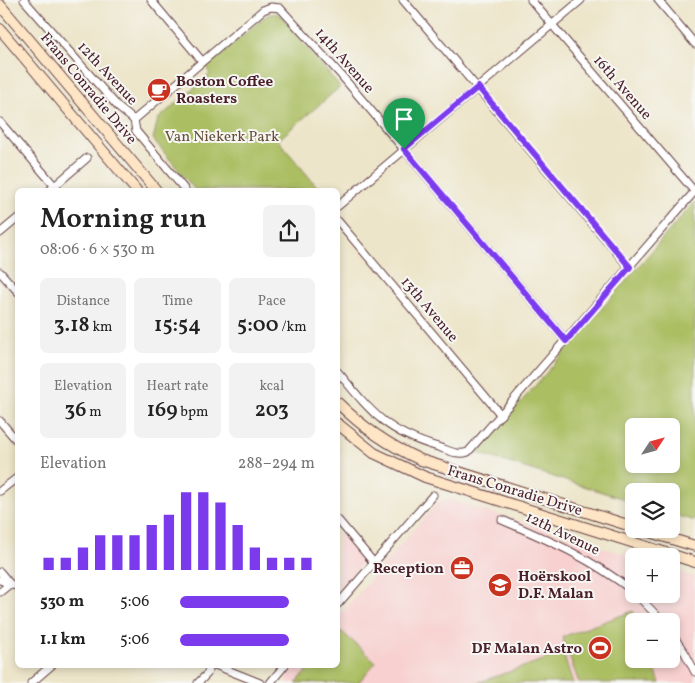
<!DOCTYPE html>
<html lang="en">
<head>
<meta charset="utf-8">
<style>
	:root { --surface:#fff; --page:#f2f2f2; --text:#222; --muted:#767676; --accent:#7c3aed }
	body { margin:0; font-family:Vollkorn,serif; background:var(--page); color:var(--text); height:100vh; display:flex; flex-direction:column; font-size:19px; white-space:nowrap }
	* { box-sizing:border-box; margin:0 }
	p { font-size:16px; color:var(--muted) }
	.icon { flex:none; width:28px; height:28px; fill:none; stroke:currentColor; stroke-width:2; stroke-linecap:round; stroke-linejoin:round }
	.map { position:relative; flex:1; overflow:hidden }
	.panel { position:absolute; left:15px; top:188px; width:325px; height:480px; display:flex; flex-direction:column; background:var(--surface); border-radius:8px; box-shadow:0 2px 8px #0003 }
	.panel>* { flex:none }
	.needle { width:32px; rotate:54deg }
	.controls { position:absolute; left:625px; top:418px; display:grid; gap:10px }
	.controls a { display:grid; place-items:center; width:55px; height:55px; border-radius:8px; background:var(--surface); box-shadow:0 2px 8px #0003; font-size:25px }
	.pin { position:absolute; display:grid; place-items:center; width:42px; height:42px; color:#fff; margin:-51px -21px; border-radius:50% 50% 50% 0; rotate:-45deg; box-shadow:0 0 5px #0007 }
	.pin .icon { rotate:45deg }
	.round { display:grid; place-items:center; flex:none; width:52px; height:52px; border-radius:8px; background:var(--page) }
	.headline { display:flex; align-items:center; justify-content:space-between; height:85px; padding:0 25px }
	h1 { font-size:28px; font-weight:600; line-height:38px }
	.figures { display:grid; grid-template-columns:repeat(3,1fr); gap:8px; height:85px; padding:5px 25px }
	.figures div { display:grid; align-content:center; border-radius:8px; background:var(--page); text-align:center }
	.figures b { font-size:21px; font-weight:600 }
	.figures small { font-size:14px; font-weight:400 }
	.figures p { font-size:14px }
	.chart { height:140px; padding:10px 25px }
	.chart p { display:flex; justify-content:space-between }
	.chart svg { width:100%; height:90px; margin-top:5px; stroke:var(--accent); stroke-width:6 }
	ul { padding:0 25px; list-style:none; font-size:16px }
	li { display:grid; grid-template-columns:80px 60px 1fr; align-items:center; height:38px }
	li i { height:12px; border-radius:6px; background:var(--accent) }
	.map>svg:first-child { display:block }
	.built { fill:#f7d0cf; fill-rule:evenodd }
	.green { fill:#abbe62; stroke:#7a6e46; fill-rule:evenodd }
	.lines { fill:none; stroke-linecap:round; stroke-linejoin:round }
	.street-casing { stroke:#623d43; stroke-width:9 }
	.secondary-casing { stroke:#623d43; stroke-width:12 }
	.street { stroke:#fff; stroke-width:7 }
	.secondary { stroke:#fde5c5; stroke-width:10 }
	.route-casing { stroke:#fff; stroke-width:10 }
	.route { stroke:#7c3aed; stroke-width:6 }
	.labels { text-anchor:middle; stroke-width:4; stroke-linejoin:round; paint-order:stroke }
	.street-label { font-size:15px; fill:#4a1f2b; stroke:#f6f6f2 }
	.poi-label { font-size:15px; font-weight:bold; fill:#4a1f2b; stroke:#f6f6f2; text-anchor:start }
	.park-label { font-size:15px; fill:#674f3c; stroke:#f6f6f2 }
</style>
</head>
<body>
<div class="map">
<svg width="695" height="683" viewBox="0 0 695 683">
	<rect width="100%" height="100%" fill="#f6f6f2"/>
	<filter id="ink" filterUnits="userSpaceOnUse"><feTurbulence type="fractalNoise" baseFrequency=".02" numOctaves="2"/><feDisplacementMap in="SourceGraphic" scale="10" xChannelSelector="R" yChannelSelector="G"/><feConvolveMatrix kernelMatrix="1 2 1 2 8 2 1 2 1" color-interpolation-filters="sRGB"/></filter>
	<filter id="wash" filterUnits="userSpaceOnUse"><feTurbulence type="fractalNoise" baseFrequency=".0096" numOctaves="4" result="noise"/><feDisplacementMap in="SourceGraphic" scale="20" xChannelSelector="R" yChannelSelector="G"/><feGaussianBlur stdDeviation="1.12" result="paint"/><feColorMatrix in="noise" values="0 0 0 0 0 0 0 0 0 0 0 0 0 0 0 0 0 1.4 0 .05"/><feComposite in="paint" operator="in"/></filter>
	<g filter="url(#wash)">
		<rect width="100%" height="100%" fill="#ede5c9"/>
		<g class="built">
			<path d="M448,499l186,58v37h37v-25l24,8v106h-407l-2,-7 10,-11h42v-48l99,-114zM634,621h37v38h-37z"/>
			<path d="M338,532l24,28 -1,4 -23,27z"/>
		</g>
		<g class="green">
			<path d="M276,13l5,3 59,71 -62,53 42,50h-125l-42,-51 5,-20 52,-45 -4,-7 61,-52z"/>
			<path d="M695,201v320l-24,-7v-23h-37v11l-157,-49zM634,426h37v38h-37z"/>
			<path d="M633,611l4,10h-3v38h17l9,24h-81l-17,-46z"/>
			<path d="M341,631l35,31 -18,21h-62l16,-18h26v-30z"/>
			<path d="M563,653l10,30h-96z"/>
		</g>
	</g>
	<g filter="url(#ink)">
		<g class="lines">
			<g class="street-casing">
				<g id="street">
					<path d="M24,0l95,108 15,12"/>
					<path d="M151,0l51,61"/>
					<path d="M403,0l226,267"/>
					<path d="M531,0l164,192"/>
					<path d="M658,0l37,44"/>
					<path d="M134,120l129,-110 8,-3 9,1 61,67 225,266"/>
					<path d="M134,120l2,11 49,59"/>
					<path d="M0,122l58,68"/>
					<path d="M50,190l37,-32"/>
					<path d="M338,206l243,-206"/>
					<path d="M338,221l163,194"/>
					<path d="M0,233l18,-15"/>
					<path d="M0,272l18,20"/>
					<path d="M338,372c33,40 48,60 100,75 10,3 20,9 30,5l227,-261"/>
					<path d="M0,421l18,21"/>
					<path d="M0,491l18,-14"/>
					<path d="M338,520l36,43"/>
					<path d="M502,520c51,22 88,38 132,72"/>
					<path d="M0,572l10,12 -10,8"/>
					<path d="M0,580l18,7"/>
					<path d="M636,594l26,27"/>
					<path d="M338,604l95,-109"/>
					<path d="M671,633l14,20 10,19"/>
					<path d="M215,665l45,18"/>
					<path d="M31,683l21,-18"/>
					<path d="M198,683l9,-9 4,-9"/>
					<path d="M270,683l15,-18"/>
				</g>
			</g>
			<g class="secondary-casing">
				<g id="secondary">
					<path d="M0,5l156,185"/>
					<path d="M0,29l136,161"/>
					<path d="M338,403c24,24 52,43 83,57l213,67"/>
					<path d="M338,424l36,29 51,24 270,85"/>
					<path d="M639,529l56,17"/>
				</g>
			</g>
			<use href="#street" class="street"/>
			<use href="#secondary" class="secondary"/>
		</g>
	</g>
	<g class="lines" filter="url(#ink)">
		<g class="route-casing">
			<path id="route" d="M478,87l152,180 -64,74 -162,-192z"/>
		</g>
		<use href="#route" class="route"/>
	</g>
	<defs>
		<g id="cafe-disc" transform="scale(1.25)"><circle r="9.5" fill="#c8321e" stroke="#f6f6f2"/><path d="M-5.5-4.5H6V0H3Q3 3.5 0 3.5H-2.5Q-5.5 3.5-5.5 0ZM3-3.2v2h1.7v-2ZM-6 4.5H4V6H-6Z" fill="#fff"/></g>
		<g id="office-disc" transform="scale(1.25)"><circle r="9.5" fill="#c8321e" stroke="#f6f6f2"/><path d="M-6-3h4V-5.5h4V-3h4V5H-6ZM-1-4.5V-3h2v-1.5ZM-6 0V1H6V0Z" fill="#fff"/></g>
		<g id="school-disc" transform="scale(1.25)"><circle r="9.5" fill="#c8321e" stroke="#f6f6f2"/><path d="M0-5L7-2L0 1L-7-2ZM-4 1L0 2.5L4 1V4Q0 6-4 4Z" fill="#fff"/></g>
		<g id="stadium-disc" transform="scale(1.25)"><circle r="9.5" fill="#c8321e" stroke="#f6f6f2"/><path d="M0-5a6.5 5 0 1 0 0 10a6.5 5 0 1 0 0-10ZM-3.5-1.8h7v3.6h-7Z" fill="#fff"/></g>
	</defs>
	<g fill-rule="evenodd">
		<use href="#cafe-disc" x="159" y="90"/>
		<use href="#office-disc" x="462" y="568"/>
		<use href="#school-disc" x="500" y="585"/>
		<use href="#stadium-disc" x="600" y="648"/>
	</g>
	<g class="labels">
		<g class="street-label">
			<text transform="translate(345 60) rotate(49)" y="5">14th Avenue</text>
			<text transform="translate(108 73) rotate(47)" y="5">12th Avenue</text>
			<text transform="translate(623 87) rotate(49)" y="5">16th Avenue</text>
			<text transform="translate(89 88) rotate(50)" y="5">Frans Conradie Drive</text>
			<text transform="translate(430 309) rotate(50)" y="5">13th Avenue</text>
			<text transform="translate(515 490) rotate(17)" y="5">Frans Conradie Drive</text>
			<text transform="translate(563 533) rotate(26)" y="5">12th Avenue</text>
		</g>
		<g class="poi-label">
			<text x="176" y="86">Boston Coffee<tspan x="176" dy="17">Roasters</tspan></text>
			<text x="444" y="573" text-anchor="end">Reception</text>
			<text x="518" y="581">Hoërskool<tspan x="518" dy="17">D.F. Malan</tspan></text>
			<text x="582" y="653" text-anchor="end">DF Malan Astro</text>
		</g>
		<g class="park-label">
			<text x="222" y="141">Van Niekerk Park</text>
		</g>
	</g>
</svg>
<div class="controls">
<a><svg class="needle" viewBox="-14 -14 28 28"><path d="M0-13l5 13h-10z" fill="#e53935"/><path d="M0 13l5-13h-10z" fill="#767676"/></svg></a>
<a><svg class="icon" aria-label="layers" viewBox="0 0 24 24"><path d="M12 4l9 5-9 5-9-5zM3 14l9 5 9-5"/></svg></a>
<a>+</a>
<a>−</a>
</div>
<div class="pin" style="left:404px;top:149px;background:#1e9e55"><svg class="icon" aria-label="arrive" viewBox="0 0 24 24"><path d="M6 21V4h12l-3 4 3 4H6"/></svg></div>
<section class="panel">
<div class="headline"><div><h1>Morning run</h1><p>08:06 · 6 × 530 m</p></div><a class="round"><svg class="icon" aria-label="share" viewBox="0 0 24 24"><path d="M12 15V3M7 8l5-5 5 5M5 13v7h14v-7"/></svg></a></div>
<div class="figures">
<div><p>Distance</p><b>3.18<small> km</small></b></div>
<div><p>Time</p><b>15:54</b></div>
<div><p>Pace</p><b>5:00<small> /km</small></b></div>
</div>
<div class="figures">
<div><p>Elevation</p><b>36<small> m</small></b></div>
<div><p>Heart rate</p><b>169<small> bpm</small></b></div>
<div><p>kcal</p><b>203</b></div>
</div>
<div class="chart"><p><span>Elevation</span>288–294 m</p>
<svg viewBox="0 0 160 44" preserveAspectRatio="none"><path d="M5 44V38M15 44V38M25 44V33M35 44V27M45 44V27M55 44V27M65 44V22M75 44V17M85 44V6M95 44V6M105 44V11M115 44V22M125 44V33M135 44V38M145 44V38M155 44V38"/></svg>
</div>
<ul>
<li><b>530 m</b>5:06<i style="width:81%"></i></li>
<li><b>1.1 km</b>5:06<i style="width:81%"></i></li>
</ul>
</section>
</div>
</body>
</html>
